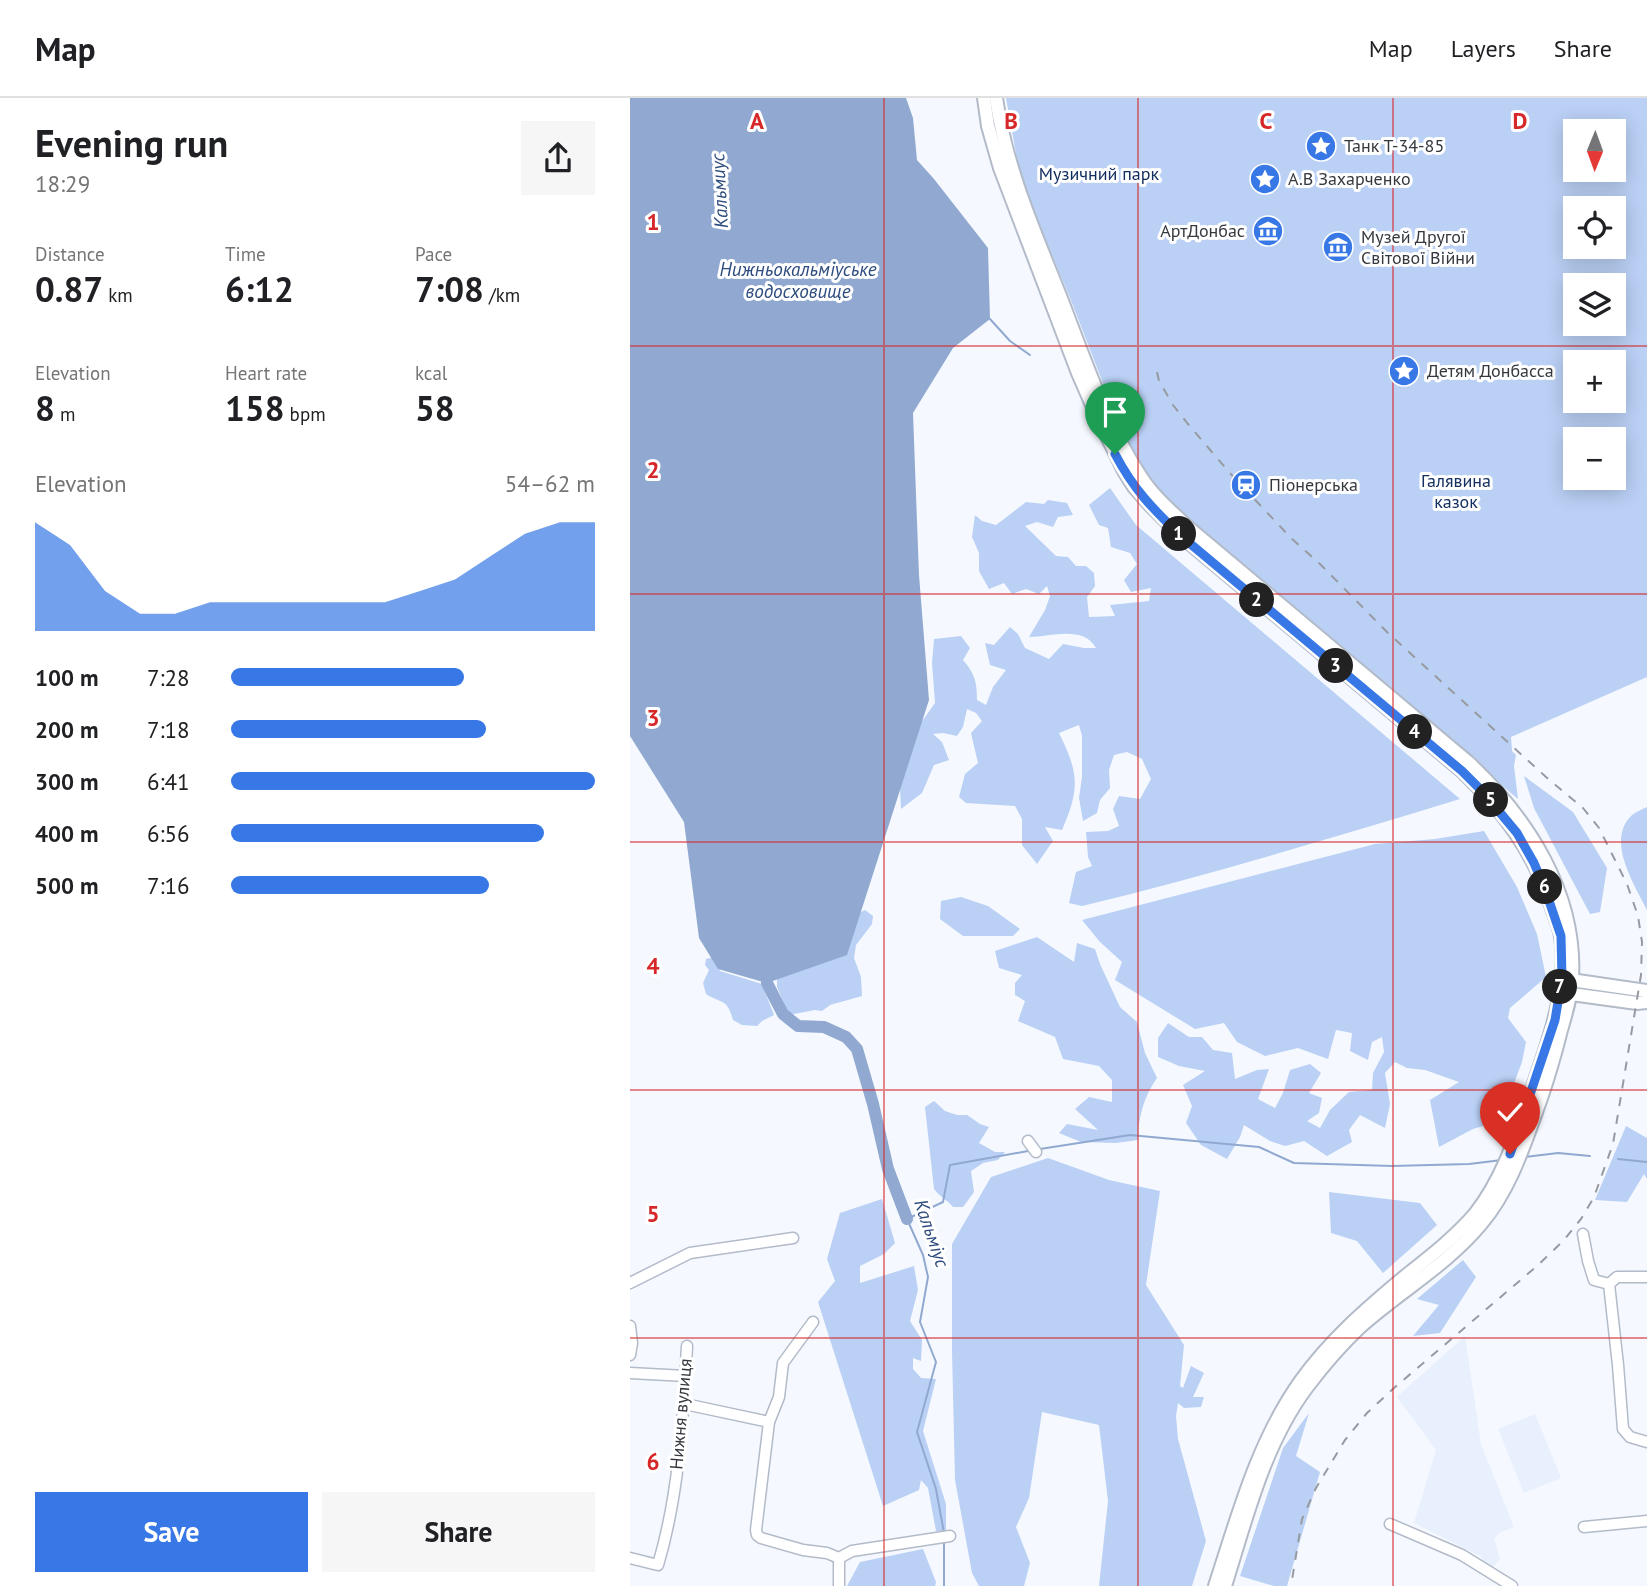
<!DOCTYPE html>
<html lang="en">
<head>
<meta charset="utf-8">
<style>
	:root { --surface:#fff; --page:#f6f6f6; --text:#202124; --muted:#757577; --line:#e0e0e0; --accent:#3878e6 }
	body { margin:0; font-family:"PT Sans",sans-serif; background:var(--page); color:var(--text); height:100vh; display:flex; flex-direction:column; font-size:26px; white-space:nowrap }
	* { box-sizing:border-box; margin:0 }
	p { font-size:23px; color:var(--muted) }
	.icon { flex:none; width:38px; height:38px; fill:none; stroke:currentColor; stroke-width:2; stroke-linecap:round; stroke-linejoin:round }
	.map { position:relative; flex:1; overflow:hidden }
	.drawer { display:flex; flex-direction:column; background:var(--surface); width:630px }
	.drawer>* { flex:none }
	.needle { width:46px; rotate:181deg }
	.buttons { position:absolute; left:933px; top:21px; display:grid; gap:14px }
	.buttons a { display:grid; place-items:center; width:63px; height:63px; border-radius:0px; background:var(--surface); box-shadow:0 4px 18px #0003; font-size:35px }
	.pin { position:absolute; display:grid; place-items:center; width:60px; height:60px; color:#fff; margin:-72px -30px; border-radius:50% 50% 50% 0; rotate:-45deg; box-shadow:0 0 7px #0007 }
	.pin .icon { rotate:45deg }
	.km { position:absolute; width:35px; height:35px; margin:-18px; border-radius:50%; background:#222; color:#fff; font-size:19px; line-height:35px; text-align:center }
	.round { display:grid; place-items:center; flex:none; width:74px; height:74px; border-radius:0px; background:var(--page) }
	.overview { display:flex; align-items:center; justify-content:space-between; height:119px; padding:0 35px }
	h1 { font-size:38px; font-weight:600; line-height:52px }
	.figures { display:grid; grid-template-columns:repeat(3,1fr); gap:10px; height:119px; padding:7px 35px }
	.figures div { display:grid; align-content:center }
	.figures b { font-size:35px; font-weight:600 }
	.figures small { font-size:19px; font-weight:400 }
	.figures p { font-size:19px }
	.chart { height:196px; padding:14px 35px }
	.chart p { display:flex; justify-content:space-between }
	.chart svg { width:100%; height:126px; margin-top:7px; fill:var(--accent); opacity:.7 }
	.cta { display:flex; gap:14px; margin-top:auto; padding:14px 35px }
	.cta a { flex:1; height:80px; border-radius:0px; background:var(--accent); color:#fff; font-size:28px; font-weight:600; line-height:80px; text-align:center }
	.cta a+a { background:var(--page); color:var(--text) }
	ul { padding:0 35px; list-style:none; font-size:23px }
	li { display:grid; grid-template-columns:112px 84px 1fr; align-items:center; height:52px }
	li i { height:18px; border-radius:9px; background:var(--accent) }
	header { display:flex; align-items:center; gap:42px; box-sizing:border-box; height:98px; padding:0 35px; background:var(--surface); border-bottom:2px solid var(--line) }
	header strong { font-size:33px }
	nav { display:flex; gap:38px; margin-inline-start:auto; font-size:24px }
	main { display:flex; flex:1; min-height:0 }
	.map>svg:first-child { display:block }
	.built { fill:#e8f0fd }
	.green { fill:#bad0f5; fill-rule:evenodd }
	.water { fill:#91a9d0 }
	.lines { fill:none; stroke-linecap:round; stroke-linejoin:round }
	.stream { stroke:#91a9d0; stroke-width:2 }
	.river { stroke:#91a9d0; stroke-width:12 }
	.minor-casing { stroke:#b3bbc9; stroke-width:13 }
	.major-casing { stroke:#b3bbc9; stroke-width:16 }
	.minor { stroke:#fff; stroke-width:10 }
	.major { stroke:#fff; stroke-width:12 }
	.rail { stroke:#979aa0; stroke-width:2; stroke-dasharray:9 9; stroke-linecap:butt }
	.route-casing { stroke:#fff; stroke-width:14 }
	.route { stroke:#3878e6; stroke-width:9 }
	.grid { fill:none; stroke:#d62828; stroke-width:2; stroke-opacity:0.55 }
	.labels { text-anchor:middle; stroke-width:6; stroke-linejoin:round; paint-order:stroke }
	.poi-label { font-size:18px; fill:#35383e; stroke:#fff; text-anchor:start }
	.park-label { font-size:18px; fill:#132f60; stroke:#fff }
	.street-label { font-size:18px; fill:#35383e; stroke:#fff }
	.water-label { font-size:19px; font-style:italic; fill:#2d4b7e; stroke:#fff }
	.grid-label { font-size:23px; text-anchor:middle; font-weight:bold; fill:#d62828; stroke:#fff; stroke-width:6; stroke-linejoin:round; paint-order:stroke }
</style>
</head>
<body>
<header>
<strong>Map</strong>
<nav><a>Map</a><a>Layers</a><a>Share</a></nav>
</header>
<main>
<section class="drawer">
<div class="overview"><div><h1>Evening run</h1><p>18:29</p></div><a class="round"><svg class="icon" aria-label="share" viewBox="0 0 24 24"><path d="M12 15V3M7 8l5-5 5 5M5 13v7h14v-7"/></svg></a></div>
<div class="figures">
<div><p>Distance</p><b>0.87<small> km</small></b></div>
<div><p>Time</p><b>6:12</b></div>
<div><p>Pace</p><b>7:08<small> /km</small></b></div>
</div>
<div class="figures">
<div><p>Elevation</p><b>8<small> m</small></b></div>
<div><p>Heart rate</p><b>158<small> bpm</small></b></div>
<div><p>kcal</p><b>58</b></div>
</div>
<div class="chart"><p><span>Elevation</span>54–62 m</p>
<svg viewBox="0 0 160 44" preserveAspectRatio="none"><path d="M0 44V6L10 14L20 30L30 38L40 38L50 34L60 34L70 34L80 34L90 34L100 34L110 30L120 26L130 18L140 10L150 6L160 6V44z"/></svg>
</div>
<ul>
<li><b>100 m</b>7:28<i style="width:64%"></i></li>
<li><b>200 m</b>7:18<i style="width:70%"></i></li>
<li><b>300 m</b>6:41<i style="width:100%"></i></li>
<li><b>400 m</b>6:56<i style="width:86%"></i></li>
<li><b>500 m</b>7:16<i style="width:71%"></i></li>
</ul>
<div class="cta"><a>Save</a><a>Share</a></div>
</section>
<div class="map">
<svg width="1017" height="1488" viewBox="0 0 1017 1488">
	<rect width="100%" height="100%" fill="#f5f9ff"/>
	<g class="built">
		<path d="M835,1238l16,108 33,83 -15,6 -5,6 6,20 -9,10 -9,-7v-5l-68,-34 22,-73 -39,-53z"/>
		<path d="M905,1316l26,64 -37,15 -26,-64z"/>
	</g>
	<g class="green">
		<path d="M376,0h641v579l-136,60 1,14 4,4 -2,11 4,33 -339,-286 -49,-60 -58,-150 -51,-122zM945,33h39v39h-39zM945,110h39v39h-39zM945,187h39v39h-39zM945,264h39v39h-39zM945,341h39v39h-39z"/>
		<path d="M480,390l26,37 324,274c-125,38 -250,76 -378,107l-13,-3 7,-31 16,-6 -4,-9 -2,-25 22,-1 11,-5 -6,-17 6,-13 21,3 11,-20 -9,-20 -15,-7 -13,3 -5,15 1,18 -10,12 -3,13 -14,8 -4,-23 3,-21v-41l-3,-11 -20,8c20,40 21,56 3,97l-17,-3 8,14 -16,23 -15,-19v-26l-7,-13 -49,-3 -7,-6 6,-23 13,-11 -7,-30 11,-12 -6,-8 -9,-4 -4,18 -6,9 -14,-3 -10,1 9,8 7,18 -15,5 -12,28 -21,16 -2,-43 14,-32 22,-31 -3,-40 2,-24 27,-3 9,12 -7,12c12,14 14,22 14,40l9,5 7,-18 13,-17 -16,-5 -5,-22 9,2 16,-18 8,7 7,14 24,11 14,-15 21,4h12c-13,-23 -45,-11 -67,-11l16,-27 5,-14 -3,-10 -8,8 -13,-5 -14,5 -8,-11 -15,6 -10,-18v-18l-7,-16 3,-22 7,6 14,4 30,-23 18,2 4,-4 19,3 6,12 -15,2 -5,10 -16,-5 -12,4 31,30 12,1 8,9h10l8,7 1,13 -8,11 2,20 26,-1 -5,-11 39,-4 2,-13 -20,4 -7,-12 13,-16 -7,-11 -19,-6 -3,-19 -9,-3 -10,-20z"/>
		<path d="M894,678l49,36 34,56 -7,44 -10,2 -56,-106z"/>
		<path d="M1017,709v103c-12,-25 -42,-70 -15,-95 4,-3 10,-6 15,-8z"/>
		<path d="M854,733l33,56 20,47 9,43 -36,31 -2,10 18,24 -4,20 -22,59 -27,8 -34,18 -9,-47 29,-18 -34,-12 -18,-2 -12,-6 -10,11 5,31 -5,24 -25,-13 -11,15 3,12 -25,14 -23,-15 -19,5 -15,-5 -26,-16 -4,12 -13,22 -26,-14 -15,-22 6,-17 -9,-21 22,-14 -26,-5 -21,-9v-19l10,-15 21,14h13l11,13 19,3 3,26 22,-9 12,-1 -11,30 17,9 8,-15 7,-23 20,-6 11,9 -12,20 13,5 -3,15 -12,8 13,7 10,-18 19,-18 23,-2 1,-17 11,-21 -2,-15 -10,5 -4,18 -18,-9 2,-18 -16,-3 -8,29 -30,-11 -33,8 -28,-14 -13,-19 -29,6 -80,-49 7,-18 -22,-20 -18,-22 293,-76 60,-5z"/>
		<path d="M331,799l27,9 32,23 -7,7h-50l-23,-17 1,-18z"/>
		<path d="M235,812l8,6 -1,8 -16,21 -2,13 7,19 1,19 -32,9 -8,6 -7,-1 -26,5 -12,-28v-16l73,-54z"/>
		<path d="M407,839l37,25 3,-19 18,6 5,15 20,43 17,15 8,31 12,25c-13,18 -19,40 -19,62l-22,3 -35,-1 -22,-9 8,-9 31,6 -23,-21 14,-12 23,5v-22l-13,-14 -36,-7 -8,-22 -37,-16 7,-20 -10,-6v-12l7,-8 -23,-7 -4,-17z"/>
		<path d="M84,859l6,14 42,13 12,31 -12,6 -5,5 -15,-1 -9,-5c-6,-22 -11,-16 -27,-26l-3,-11 6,-13 -4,-5 1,-6z"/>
		<path d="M304,1003l11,10 12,4h10l13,9 9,3 -10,16 16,9h10l-7,8 -15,3 -12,8 3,21 -11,15h-10c-6,-7 -13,-10 -19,-18l-9,-82z"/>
		<path d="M996,1028l21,12v41l-3,-5 -17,28 -32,-2z"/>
		<path d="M418,1060l61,22 51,11 -14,94 38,60 -4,41 3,2 8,-22 13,7 -11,24h11l-3,10 -17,1 -6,-5 -2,13 2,23 28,102 -14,45h-93l9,-85 -9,-76 -57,-13 -13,86 -13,29 14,36 -6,23h-45l-7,-13 -17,-93 -3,-129v-107l39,-67z"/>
		<path d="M699,1094l91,11 17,22 -54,48 -26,-32 -26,-8z"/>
		<path d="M252,1101l13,44 -11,11 -24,12v17l54,-17 4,24 -8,31 12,19 -1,21 -8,-3v11l8,9 15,1 -13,52 23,73v28l-10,-1 -8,-43 -7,-8 -2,10 -36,16 -65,-204 17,-21 -8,-22 13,-46z"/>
		<path d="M833,1162l13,17 -36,56 -27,3 26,-31 -22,-6z"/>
		<path d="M679,1315l-13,43 24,16 -33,114h-13l-34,-10 43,-128z"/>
		<path d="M293,1451l13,33 -1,4h-88l13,-24z"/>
	</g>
	<path class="water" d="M0,0h276l7,20 4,42 17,19 54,69 2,71 -37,29 -40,65 6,162 10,125 -82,255 -80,28 -49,-14 -19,-31 -15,-116 -54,-86z"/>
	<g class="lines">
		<g class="stream">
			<path d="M360,221l20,22 20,14"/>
			<path d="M410,1051l90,-14 129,12 35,16 98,3 77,-2 33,-4"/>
			<path d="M895,1059l33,-4 32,3"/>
			<path d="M988,1061l29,3"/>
			<path d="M314,1435l-8,-44 -19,-57 19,-70 -16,-40 8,-45 -5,-22 -16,-36 36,-17 7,-37 78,-14"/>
			<path d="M314,1488v-44"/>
		</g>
		<path class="river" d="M137,871v14l16,31 15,12 26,1 22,10 11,12 16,55 15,65 19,50"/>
		<g class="minor-casing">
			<g id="minor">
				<path d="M398,1043l8,11"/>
				<path d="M953,1136l5,27 6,19 15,4 8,-7h30"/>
				<path d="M0,1185l60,-30 103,-15"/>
				<path d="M979,1186l9,81 5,64 7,8 17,5"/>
				<path d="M183,1224l-30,41 -4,34 -10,25 -13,108 1,5 4,3 42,12 24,3 12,5 13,-7 98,-15"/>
				<path d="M0,1228l2,17 -2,12"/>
				<path d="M0,1275l56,3"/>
				<path d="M55,1306l84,18"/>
				<path d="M760,1426l72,31 50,31"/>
				<path d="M954,1429l63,-6"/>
				<path d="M0,1460l28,7c21,-71 25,-146 29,-219"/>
				<path d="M209,1460v28"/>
			</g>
		</g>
		<g class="major-casing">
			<g id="major">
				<path d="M354,0l4,28 12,42 78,205 18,41 28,57 10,16 16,18 31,31 281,235c41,40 71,79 89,134 3,10 8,20 10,31 2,13 2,29 1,42 -4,39 -18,75 -30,112 -15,43 -28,87 -57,124 -20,23 -43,41 -67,60 -40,33 -78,66 -108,108 -43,61 -62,134 -85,204"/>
				<path d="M366,0c10,71 40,137 66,203 22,57 45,125 79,176 13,20 31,35 48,51l279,234c60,56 109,132 104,217 -1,18 -6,34 -11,51 -6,24 -13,48 -21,71 -16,44 -29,87 -59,123 -34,41 -82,68 -121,103 -19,18 -37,39 -53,60 -43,57 -61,132 -82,199"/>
				<path d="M934,881l83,12"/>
				<path d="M934,895l73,10 10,-1"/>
			</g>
		</g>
		<use href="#minor" class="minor"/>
		<use href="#major" class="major"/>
		<path class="rail" d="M527,274l2,9 14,24 15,19 41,48 62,66 30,27 66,67 159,145 37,31 16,20 28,56 11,32 4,26 -1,33 -28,169 -19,53 -13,22 -17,21 -27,26 -143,122 -27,25 -22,27 -29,48 -14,31 -11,67"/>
	</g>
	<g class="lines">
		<g class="route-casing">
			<path id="route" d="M485,356c19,36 37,54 66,82l281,235 20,20 35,42 17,30 11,26 16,47 1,42 -7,42 -45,134"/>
		</g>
		<use href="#route" class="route"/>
	</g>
	<path class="grid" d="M254,0v1488M508,0v1488M763,0v1488M0,248h1017M0,496h1017M0,744h1017M0,992h1017M0,1240h1017"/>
	<defs>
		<g id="sight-disc" transform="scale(1.575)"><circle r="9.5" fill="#3878e6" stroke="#fff"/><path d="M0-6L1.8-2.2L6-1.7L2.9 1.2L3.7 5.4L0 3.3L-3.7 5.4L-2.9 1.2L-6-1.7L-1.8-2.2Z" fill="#fff"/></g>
		<g id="museum-disc" transform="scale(1.575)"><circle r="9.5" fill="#3878e6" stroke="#fff"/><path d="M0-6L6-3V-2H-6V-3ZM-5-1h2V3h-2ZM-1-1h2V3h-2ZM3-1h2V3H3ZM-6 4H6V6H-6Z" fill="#fff"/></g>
		<g id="station-disc" transform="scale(1.575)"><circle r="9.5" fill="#3878e6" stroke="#fff"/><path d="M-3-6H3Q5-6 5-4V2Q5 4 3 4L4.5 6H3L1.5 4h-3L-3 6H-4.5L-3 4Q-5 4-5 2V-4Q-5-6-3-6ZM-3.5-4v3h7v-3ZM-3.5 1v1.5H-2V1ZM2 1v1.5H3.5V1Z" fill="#fff"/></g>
	</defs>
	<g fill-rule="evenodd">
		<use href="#sight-disc" x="691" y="48"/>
		<use href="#sight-disc" x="635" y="81"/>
		<use href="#museum-disc" x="638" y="133"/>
		<use href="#museum-disc" x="708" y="149"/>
		<use href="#sight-disc" x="774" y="273"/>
		<use href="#station-disc" x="616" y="387"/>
	</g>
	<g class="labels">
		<g class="poi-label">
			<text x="714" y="54">Танк Т-34-85</text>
			<text x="658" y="87">А.В Захарченко</text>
			<text x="615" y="139" text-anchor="end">АртДонбас</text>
			<text x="731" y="145">Музей Другої<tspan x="731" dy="21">Світової Війни</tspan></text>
			<text x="797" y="279">Детям Донбасса</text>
			<text x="639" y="393">Піонерська</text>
		</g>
		<g class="park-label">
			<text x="469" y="82">Музичний парк</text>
			<text x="826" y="389">Галявина<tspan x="826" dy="21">казок</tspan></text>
		</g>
		<g class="street-label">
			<text transform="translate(51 1316) rotate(-85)" y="6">Нижня вулиця</text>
		</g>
		<g class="water-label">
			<text transform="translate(89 93) rotate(-93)" y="7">Кальмиус</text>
			<text x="168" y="178">Нижньокальміуське<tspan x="168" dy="22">водосховище</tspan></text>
			<text transform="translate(302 1135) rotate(71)" y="7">Кальміус</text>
		</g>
	</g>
	<g class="grid-label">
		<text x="127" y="31">A</text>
		<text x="381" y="31">B</text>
		<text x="636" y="31">C</text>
		<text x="890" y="31">D</text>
		<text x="23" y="132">1</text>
		<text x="23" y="380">2</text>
		<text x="23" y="628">3</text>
		<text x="23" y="876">4</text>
		<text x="23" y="1124">5</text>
		<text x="23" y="1372">6</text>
	</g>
</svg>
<div class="buttons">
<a><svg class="needle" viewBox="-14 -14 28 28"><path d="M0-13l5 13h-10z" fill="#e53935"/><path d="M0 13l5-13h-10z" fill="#757577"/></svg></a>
<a><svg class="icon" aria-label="locate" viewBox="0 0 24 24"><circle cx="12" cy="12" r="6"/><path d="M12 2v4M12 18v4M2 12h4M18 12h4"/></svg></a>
<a><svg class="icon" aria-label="layers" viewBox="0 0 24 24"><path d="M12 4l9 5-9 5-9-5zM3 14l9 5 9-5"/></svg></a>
<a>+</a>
<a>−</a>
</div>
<div class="pin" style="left:485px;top:356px;background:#1e9e55"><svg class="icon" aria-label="arrive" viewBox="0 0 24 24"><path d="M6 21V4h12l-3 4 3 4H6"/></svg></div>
<div class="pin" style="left:880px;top:1056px;background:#d93025"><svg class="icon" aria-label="check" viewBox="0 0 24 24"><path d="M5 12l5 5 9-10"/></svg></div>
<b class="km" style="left:549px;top:436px">1</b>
<b class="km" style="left:627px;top:502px">2</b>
<b class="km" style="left:706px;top:568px">3</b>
<b class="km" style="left:785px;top:634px">4</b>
<b class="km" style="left:861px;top:702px">5</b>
<b class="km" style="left:915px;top:789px">6</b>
<b class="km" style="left:930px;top:889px">7</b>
</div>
</main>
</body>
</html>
